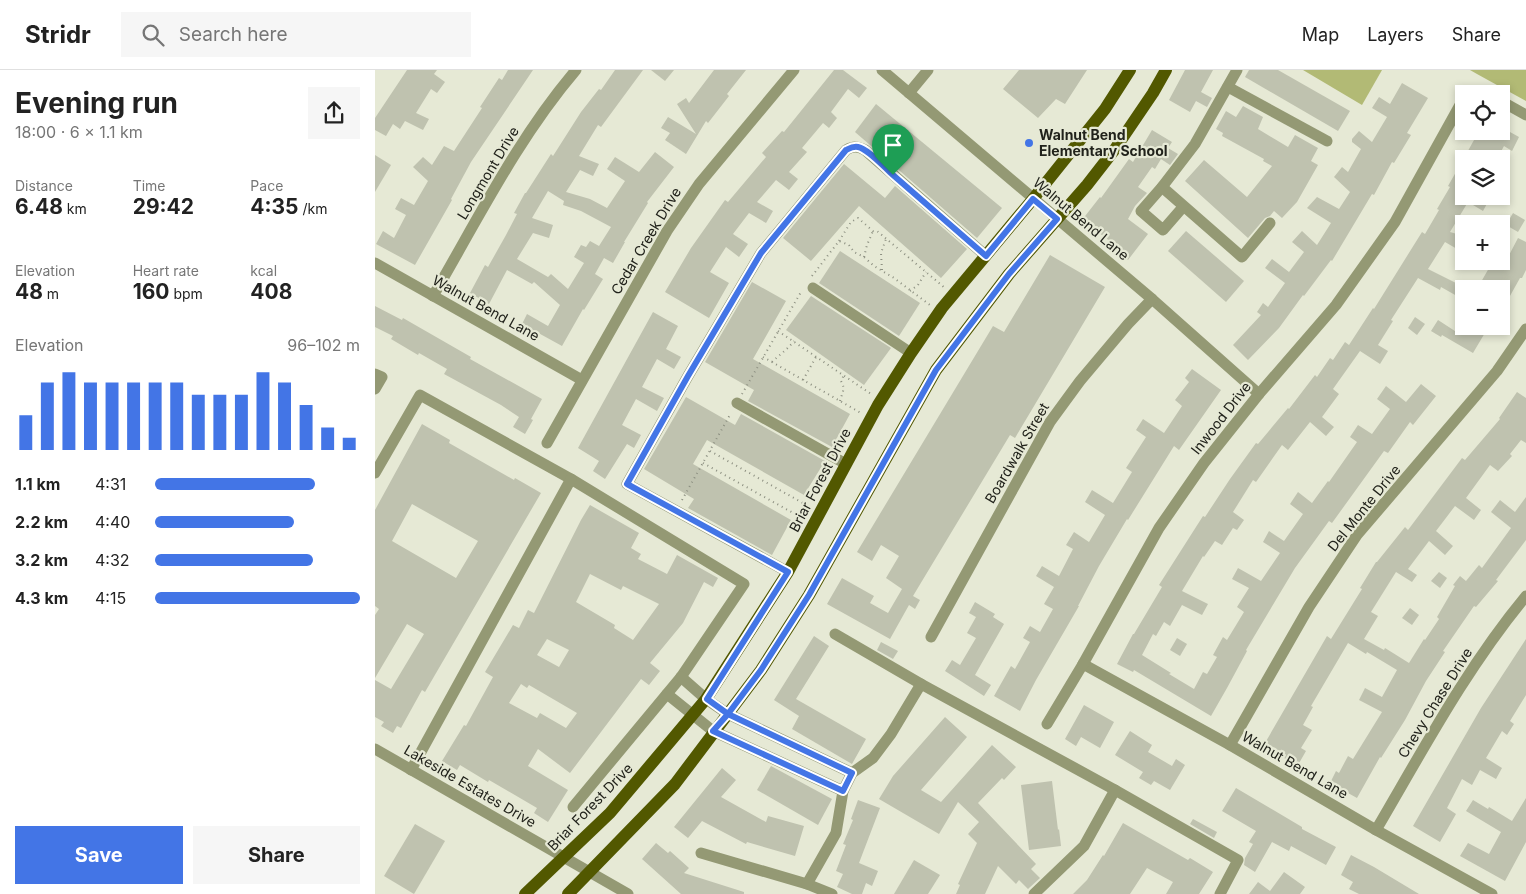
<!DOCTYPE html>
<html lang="en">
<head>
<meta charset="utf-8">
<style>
	:root { --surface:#fff; --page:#f6f6f6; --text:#222; --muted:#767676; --line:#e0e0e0; --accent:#4375e6 }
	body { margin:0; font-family:Inter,sans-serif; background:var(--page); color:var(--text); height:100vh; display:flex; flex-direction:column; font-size:19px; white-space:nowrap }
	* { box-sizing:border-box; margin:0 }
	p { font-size:16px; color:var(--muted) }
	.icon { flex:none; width:28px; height:28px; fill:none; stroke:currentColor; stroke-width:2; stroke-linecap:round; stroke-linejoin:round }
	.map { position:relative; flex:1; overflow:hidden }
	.details { display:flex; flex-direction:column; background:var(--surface); width:375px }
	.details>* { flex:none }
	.tools { position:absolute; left:1080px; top:15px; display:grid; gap:10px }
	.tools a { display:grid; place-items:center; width:55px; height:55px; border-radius:0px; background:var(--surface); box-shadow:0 2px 8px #0003; font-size:25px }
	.pin { position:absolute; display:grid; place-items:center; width:42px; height:42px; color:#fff; margin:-51px -21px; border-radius:50% 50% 50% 0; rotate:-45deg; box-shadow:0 0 5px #0007 }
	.pin .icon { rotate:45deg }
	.round { display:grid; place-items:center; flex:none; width:52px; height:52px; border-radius:0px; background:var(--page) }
	.overview { display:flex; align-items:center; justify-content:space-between; height:85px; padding:0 15px }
	h1 { font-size:28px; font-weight:700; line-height:38px }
	.metrics { display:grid; grid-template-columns:repeat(3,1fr); gap:8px; height:85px; padding:5px 15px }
	.metrics div { display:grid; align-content:center }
	.metrics b { font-size:21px; font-weight:700 }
	.metrics small { font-size:14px; font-weight:400 }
	.metrics p { font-size:14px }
	.chart { height:140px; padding:10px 15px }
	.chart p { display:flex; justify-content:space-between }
	.chart svg { width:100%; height:90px; margin-top:5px; stroke:var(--accent); stroke-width:6 }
	.action { display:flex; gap:10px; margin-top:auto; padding:10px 15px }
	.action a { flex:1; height:58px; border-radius:0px; background:var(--accent); color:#fff; font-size:20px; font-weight:700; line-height:58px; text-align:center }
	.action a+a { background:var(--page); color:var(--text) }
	ul { padding:0 15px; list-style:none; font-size:16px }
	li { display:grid; grid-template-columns:80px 60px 1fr; align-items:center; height:38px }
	li i { height:12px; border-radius:6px; background:var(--accent) }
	header { display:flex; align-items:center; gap:30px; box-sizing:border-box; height:70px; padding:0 25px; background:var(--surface); border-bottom:1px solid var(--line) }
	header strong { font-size:24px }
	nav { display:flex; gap:28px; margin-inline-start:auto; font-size:18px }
	.search { width:350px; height:45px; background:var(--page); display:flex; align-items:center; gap:12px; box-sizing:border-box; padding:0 18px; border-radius:0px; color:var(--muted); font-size:19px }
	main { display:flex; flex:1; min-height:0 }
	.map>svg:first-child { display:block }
	.green { fill:#b2ba75 }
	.building { fill:#bfc2af; fill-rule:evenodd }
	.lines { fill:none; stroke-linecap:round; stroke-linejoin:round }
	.path { stroke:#8c8f80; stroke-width:2; stroke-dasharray:1 4; stroke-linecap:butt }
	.minor { stroke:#949974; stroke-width:11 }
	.major { stroke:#525800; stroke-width:12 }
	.route-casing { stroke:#fff; stroke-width:10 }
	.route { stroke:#4375e6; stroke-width:6 }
	.poi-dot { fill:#4375e6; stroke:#e6e9d5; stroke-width:2 }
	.labels { text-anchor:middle; stroke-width:4.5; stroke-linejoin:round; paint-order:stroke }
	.poi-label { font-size:14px; font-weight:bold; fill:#21221b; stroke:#e6e9d5; text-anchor:start }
	.street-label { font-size:14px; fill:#21221b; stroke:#e6e9d5 }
</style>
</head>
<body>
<header>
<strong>Stridr</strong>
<div class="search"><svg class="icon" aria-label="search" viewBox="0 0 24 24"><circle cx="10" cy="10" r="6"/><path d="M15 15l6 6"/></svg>Search here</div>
<nav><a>Map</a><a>Layers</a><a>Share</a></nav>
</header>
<main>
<section class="details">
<div class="overview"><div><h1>Evening run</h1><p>18:00 · 6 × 1.1 km</p></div><a class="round"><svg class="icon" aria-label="share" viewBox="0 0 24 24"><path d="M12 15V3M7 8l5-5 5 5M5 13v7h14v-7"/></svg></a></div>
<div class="metrics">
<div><p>Distance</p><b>6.48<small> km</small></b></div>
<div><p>Time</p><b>29:42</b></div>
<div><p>Pace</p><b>4:35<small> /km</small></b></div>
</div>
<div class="metrics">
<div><p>Elevation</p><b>48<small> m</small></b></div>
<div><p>Heart rate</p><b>160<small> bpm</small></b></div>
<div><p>kcal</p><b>408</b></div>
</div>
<div class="chart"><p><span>Elevation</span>96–102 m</p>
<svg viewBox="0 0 160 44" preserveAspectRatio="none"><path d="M5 44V27M15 44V11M25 44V6M35 44V11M45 44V11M55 44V11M65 44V11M75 44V11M85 44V17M95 44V17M105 44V17M115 44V6M125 44V11M135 44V22M145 44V33M155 44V38"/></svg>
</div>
<ul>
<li><b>1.1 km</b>4:31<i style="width:78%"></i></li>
<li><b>2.2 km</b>4:40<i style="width:68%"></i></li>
<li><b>3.2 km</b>4:32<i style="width:77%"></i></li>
<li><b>4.3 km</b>4:15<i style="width:100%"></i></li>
</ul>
<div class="action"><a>Save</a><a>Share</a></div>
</section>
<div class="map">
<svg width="1151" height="824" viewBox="0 0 1151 824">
	<rect width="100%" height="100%" fill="#e6e9d5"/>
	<g class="green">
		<path d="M928,0h79l-20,35z"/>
		<path d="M1095,0h56v31l-49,-27z"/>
	</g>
	<g class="building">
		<path d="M32,0h30l-3,4 11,8 -8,11 -6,-4 -15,24 13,6 -6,11 -18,-9 -5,8 -7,-5 -7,12 -11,-6v-12z"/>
		<path d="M133,0h25l-62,92 -20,37 1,1 -37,65 -39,-21 7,-13 11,7 12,-23 -11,-6 6,-11 13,7 14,-24 -15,-14 10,-10 9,8 12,-19 10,5 28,-43 -2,-1 19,-29 3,2z"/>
		<path d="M240,0h28l-42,57 -3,-2 -19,31 20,8 -6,12 -13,-6 -14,22 24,7 17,9 18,-27 -18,-12 8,-12 24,15 16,-20 19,15 -27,35 1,1 -24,39h1l-12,21 -9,-5 -9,16 8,5 -19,31 -1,-1 -21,37 -40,-22 5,-10 21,12 12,-21 -26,-23 -2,2 -25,-14 -18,34 -19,-11 15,-28 3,2 18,-32 11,-21 -3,-1 11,-20h1l25,-39 2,2 28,-44 18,-23 2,1zM173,121l16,10 -1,4 18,6 30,16 -12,19 -9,-5 -4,6 -5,-2 -7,12 10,6 -16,26 -17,-15 -3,3 -31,-18 16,-26 16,5 4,-13 -21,-7z"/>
		<path d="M276,0h23l-9,11z"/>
		<path d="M339,0h32l-19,24 2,2 -21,27 -2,-2 -20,33 -21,-14 5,-7 -9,-5 7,-11 28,17 -19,-30 9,-6 3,5z"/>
		<path d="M459,0h9l24,18 -8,10 -11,-9 -17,23 6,6 -8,10 -6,-5 -21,25 5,4 -18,20 9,7 -9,11 -13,-10 -19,22 16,9 -7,12 -17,-10 -16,21 15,10 -9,13 -13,-10 -16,25 19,11 -20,35 -44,-26 26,-44 34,-48 3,2 38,-45 -4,-4 20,-22 2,1z"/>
		<path d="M644,0h68l-22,34 -9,-5 -18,19 -35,-29z"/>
		<path d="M810,0h28l-12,22 11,6 -5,9 -11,-6 -6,11 -21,-12z"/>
		<path d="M874,0h29l72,41 -12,20 -93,-54z"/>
		<path d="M1027,13l26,15 -21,35 4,2 -17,28 -2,-1 -18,33 -2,-1 -40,67 -1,-1 -27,36 -1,-1 -24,33 -31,32 -15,-15 28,-30 -4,-3 6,-9 5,4 17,-24 -20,-15 7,-9 17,13 15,-20 -12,-10 10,-11 15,14 14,-22 -24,-15 10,-11 22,12 11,-17 -16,-15 8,-10 6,5 13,-23 -9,-7v-3l7,-8 13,11 15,-25 -15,-9 7,-11 11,7z"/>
		<path d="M501,34l126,104 -25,30 -122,-106z"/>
		<path d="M868,36l20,11 -5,12 30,18 7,-12 23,13 -7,13 7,4 -21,37 -15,16 -8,-7 -4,5 -5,2 -17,20 -63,-57 19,-21 43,37 25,-31 -9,-5 1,-2 -42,-23 1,-3 -7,-4 10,-18 10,6z"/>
		<path d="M1126,57l18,10 -7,14 -8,-5 -7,13h-33v37h19l6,4 -6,11 -15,-9 -18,30 14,4v17l-19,-11 -17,27 36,18v13l-23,-13 -1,3 -22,-12 -27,42 2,1 -15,24 10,6 -8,13 -20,-13 -27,38 6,5 -17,23 12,10 -8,9 -16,-14 -22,28 -6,-5 -26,37 -3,-2 -20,32 11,8 -7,10 -4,-2 -11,17 -7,-4 -11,16 -1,-1 -21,35 26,13 -6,11 -20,-10 -12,21 -6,-4 -8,14 -3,-2 -11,21 29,18 -2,1 25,15 9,-17 4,2 10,-17 -4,-2 10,-18 4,3 17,-28 -7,-5 12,-19 -17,-9 6,-11 23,13 19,-28 -17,-11 6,-11 15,10 19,-27 -13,-10 8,-12 14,11 16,-22 1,1 28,-40 -7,-5 8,-12 14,9 18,-25 -13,-10 9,-13 20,16 15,-18 15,12 -23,29 -3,-3 -22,31 -4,-2 -52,72 -3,-2 -34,47 -49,82 1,1 -20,37 -16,28 -77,-46 -1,2 -16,-8 16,-30h1l28,-47 -3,-2 44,-69 2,1 25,-38 26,-36 2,1 30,-36 1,1 26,-34 2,2 13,-19 3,2 12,-18 4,3 24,-37 1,1 48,-77 3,2 14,-24 -2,-1 13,-22 -2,-1 16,-28 15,-27h22z"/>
		<path d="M777,60l20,12 -4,6 10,6 -8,11 -9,-6 -6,10 -3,-2 -14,20 9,6 -12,13 -7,13 20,15 -20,26 -8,-6 3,-3 -41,-31 18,-23 1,1 28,-39 4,3z"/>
		<path d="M0,85l16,10 -16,27z"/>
		<path d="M469,94l41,34 10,-12 72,63 -26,29 -82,-72 -48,55 -28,-23z"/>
		<path d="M1138,143l12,7 -7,12 -12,-7z"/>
		<path d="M811,161l58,50 -18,21 -58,-51z"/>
		<path d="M1143,168l8,4v28l-4,8h-2l-19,34v-23h-24l16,-28h13z"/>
		<path d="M465,181l80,52 -21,33 -80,-53z"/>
		<path d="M675,185l55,32 -90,151 -5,-3 -97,161 7,4 -5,9 -6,-4 -19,34 -63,-35 15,-26 32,18 -4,7 18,10 14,-24 -16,-11 13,-22 -18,-11 -9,16 -15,-9 136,-226 11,6z"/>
		<path d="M377,212l34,19 -33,58 97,55 -18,33 -84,-46 6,-11 -49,-28z"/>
		<path d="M436,226l80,52 -27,37 -78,-55z"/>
		<path d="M0,236l27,14 1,-2 68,39 -1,2 72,40 -11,20 2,1 -8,14 -12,-7 6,-10 -18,-12 -57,-31 3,-5 -28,-16 -1,2 -27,-16 2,-3 -18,-9z"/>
		<path d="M278,242l25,14 -12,23 15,8 -7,12 -17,-10 -15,28 22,11 -7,13 -21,-12 -14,26 19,10 -7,13 -7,-4 -22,35 -12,-8 6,-10 -21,-13z"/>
		<path d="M1040,247l10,7 -8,11 -9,-7z"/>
		<path d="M1063,250l20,13 4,-7h27l-16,27 -31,-18 -1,2 -10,-6z"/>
		<path d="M817,299l29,21 -42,60 -5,-4 -46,74 -1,-1 -28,47 -21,40h1l-43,74 -16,31 -26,-15 17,-30 4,3 15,-27 -7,-4 7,-12 10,6 13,-23 -9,-5 10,-17 -18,-11 6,-10 17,10 14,-27 -7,-4 8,-13 15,10 16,-27 -20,-13 7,-12 21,13 19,-31 -6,-4 20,-31 -10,-7 7,-11 21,14 18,-27 -7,-6 14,-18 -4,-4z"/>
		<path d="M1142,322l9,6v45l-5,-3 -11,14 2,2 -14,15 -8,-6 -24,33 15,12 -7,10 -19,-14 -19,25 17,15 -8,9 -16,-14 -21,28 9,6 -5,7 -16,-10 -25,40 7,4 -14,23 20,11 1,-2 24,15 15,-24 1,1 14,-21 -2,-2 18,-31 -2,-1 7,-9 6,5 13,-16 3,3 29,-40 -20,-16 9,-12 15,12 11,-15v43l-30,40 2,1 -22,26 -2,-1 -31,45 2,1 -19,29 -21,39 -24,38 -1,-1 -23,41 -27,-15 6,-12 3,2 9,-17 5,3 29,-47 -23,-12 6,-12 17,9 15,-27 -30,-18 -1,2 -18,-11 -37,63 2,1 -10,18 9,5 -11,18 5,3 -8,14 -14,-7 2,-3 -21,-12 62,-107 4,3 31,-50 -2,-1 16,-26h1l28,-35 3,3 54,-72 3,2 35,-41 -1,-1z"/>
		<path d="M311,327l49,28 6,-11 84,47 -21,34 -97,-55 -14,24 98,56 -19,35 -84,-47 6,-9 -50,-30z"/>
		<path d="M47,354l28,16 -1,3 65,37 1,-2 26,15 -116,199 -3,-2 -21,38 -4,-2 -4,7 -12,-7 3,-4 -9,-5v-37l16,9 33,-55 -17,-10 -32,54v-63l4,-6 -4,-3v-96zM37,434l66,37 -22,37 -64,-37z"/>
		<path d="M215,435l49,28 -8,15 10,6 -3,5 29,15 10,-19 41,23 -5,9 -9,-5 -21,41 -33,40 10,8 -11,14 -8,-6 -71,94 -32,-24 -10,17 40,24 -20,32 -14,-9 3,-5 -48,-28 -1,2 -28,-17 -3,5 -15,-9 22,-36 2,1 27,-49 -8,-5 28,-47 6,3 9,-18 6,3 47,-93zM215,504l31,16 2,-4 36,18 -26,36 -19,-12 1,-3 -39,-23zM172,569l22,11 -10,17 -22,-12zM146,614l6,4 2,-3 48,28 -11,15 -26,-15 -3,5 -28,-15z"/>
		<path d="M1064,502l8,6 -7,10 -9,-7z"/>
		<path d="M600,532l20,12 -2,3 11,7 -29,51 16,10 -7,11 -39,-25 7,-11 8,5 16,-27 -9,-5 9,-16 -7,-4z"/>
		<path d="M1035,538l9,7 -7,10 -10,-7z"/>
		<path d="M439,566l15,10 -33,53 70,40 -14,25 -60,-35 7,-13 -25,-16z"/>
		<path d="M802,568l10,6 -7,12 -10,-6z"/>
		<path d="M1151,569v56l-16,26 4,3 -7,11 -5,-4 -16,27 16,10 -6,11 -16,-9 -8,15 -10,-6 -15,29 9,6 -16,28 -27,-16 68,-118z"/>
		<path d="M506,572l17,9 -5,8 -16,-9z"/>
		<path d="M709,635l30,17 -14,26 -19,-11 -5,9 -11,-7z"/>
		<path d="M570,647l22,20 -46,53 20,12 51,-57 24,22 -12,13 -2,-2 -24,25 58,61 -5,5 9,9 -12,11 -9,-9 -3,4 -18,-18 -13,28h-29l4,-9 -2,-1 19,-41 -9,-9 11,-12 -21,-20 -19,32 -60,-35 14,-23z"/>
		<path d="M755,661l22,14 -4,7 24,14 4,-7 9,6 -15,25 -16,-9 -3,4 -12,-7 4,-6 -28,-17z"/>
		<path d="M396,696l61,33 -14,26 -61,-35z"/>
		<path d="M347,698l14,12 -15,17 45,25 2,-6 36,10 -9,30 -48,-14 -1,2 -44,-23 -14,17 -14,-11z"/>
		<path d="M677,711l6,49 1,-1 2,17 -32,4 -8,-65z"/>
		<path d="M861,718l66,39v2l34,18 -10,18 -35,-19 -2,5 -17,-9 -17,30 -11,-7 1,-7 8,-14 -4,-2 7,-11 -34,-20z"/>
		<path d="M1151,728v44l-21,39 -45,-25 8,-13 21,11 12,-22 -35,-21 7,-11 15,9 1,-2 23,14z"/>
		<path d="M483,730l22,8 -21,55 19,8 -6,15 -6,-3 -4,11h-10l-15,-7 6,-13 -7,-3 10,-26 -3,-1 10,-24 -2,-1z"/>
		<path d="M818,749l24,13 -3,6 -24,-14z"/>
		<path d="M748,753l65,37 2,-2 23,14 -14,22h-33l7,-12 -26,-14 -17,26h-57l14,-14 16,-25 1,1z"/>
		<path d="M40,754l30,17 -31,53 -30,-18z"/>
		<path d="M281,773l12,10 2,-2 19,17 -5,5 60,19v2h-63l-39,-35z"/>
		<path d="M976,785l23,12 45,27h-60l-10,-5 4,-7 -12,-7z"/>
		<path d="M539,790l26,15 -12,19h-34z"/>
		<path d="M909,802l21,15 -5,7h-51l9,-12 12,9z"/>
	</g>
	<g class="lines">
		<g class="path">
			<path d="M464,171l12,-19 7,-4 15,13h4l68,57"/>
			<path d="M489,187l3,-12 6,-14"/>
			<path d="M507,200l-1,-17 5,-14"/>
			<path d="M437,206l27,-35 10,4 5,7 10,5 10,9 20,12 36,27"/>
			<path d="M535,221l8,-6 8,-13"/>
			<path d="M403,261l93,63"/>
			<path d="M388,287l98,56"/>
			<path d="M397,292c7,-7 15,-12 22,-21"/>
			<path d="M428,310l13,-23"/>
			<path d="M367,324l59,-102"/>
			<path d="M465,331l4,-13 -3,-7 3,-6"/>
			<path d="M335,381l100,56"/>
			<path d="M328,393l101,56"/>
			<path d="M307,430l49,-87"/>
		</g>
		<g class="minor">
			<path d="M507,0l270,229 107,95"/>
			<path d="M853,17l99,54"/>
			<path d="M534,23l19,-23"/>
			<path d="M1100,24h3"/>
			<path d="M1126,31l25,14"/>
			<path d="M787,117l80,70 28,-34"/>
			<path d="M808,137l-20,23 -22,-19 21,-24 33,-43 42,-74"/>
			<path d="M0,193l207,117"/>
			<path d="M438,218l98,65"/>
			<path d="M58,226c45,-77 85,-158 143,-226"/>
			<path d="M0,304l7,3 -7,12"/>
			<path d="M362,333l109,61"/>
			<path d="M172,373l120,-212 32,-47 95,-114"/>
			<path d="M0,403l45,-78 151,84 173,105 -63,93 -108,130"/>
			<path d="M413,502l-161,-88 61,-108 73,-123 85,-103c7,-4 11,-4 19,0l121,106"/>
			<path d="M460,564l86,50 194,106 123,70 -18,34"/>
			<path d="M556,567l119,-215 30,-41 48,-57 24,-25"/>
			<path d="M708,594l147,81 146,85 116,64"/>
			<path d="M306,607l25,22 22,15 124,59"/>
			<path d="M292,624l46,37 130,60"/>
			<path d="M672,654l36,-60 76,-136 45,-65 55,-69 77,-89 59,-83 65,-117 4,-2"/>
			<path d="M855,675l79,-138 48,-72 140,-164 29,-42"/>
			<path d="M0,679l253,145"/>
			<path d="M36,700l160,-291"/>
			<path d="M1001,760c47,-80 91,-163 150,-234"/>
			<path d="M326,783l106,31 25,10"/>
			<path d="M432,814l29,-51 7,-42 9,-18 21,-15 18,-24 30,-50"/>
			<path d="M659,824l50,-48 31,-56"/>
		</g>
		<g class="major">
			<path d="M150,824l85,-81 96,-114 82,-127 90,-167 33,-52 31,-45 91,-109 72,-90 25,-39"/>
			<path d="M193,824l107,-110 86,-114 48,-75 127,-225 73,-96 78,-89 28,-36 38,-56 13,-23"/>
		</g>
	</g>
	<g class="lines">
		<g class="route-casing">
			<path id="route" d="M518,105c-9,-8 -25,-26 -35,-28 -5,-1 -8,1 -12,3l-85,103 -73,123 -61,108 161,88 -81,127 21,15 124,59 -9,18 -130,-60 15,-17 33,-44 48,-75 127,-225 73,-96 48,-55 -24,-20 -47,57 -93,-81"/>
		</g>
		<use href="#route" class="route"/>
	</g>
	<circle class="poi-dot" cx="654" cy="73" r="5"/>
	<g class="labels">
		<g class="poi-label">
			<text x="664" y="70">Walnut Bend<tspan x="664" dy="16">Elementary School</tspan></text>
		</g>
		<g class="street-label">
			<text transform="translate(113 103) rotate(-59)" y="5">Longmont Drive</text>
			<text transform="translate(706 149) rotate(40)" y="5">Walnut Bend Lane</text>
			<text transform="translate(271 171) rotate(-59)" y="5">Cedar Creek Drive</text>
			<text transform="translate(111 238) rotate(29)" y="5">Walnut Bend Lane</text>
			<text transform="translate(846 348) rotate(-52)" y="5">Inwood Drive</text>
			<text transform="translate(642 383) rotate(-60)" y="5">Boardwalk Street</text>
			<text transform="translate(445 410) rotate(-62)" y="5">Briar Forest Drive</text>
			<text transform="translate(989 438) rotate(-51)" y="5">Del Monte Drive</text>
			<text transform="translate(1060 633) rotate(-58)" y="5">Chevy Chase Drive</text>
			<text transform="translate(920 695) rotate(30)" y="5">Walnut Bend Lane</text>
			<text transform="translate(95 716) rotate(30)" y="5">Lakeside Estates Drive</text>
			<text transform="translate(215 737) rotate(-46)" y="5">Briar Forest Drive</text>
		</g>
	</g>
</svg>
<div class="tools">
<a><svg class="icon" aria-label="locate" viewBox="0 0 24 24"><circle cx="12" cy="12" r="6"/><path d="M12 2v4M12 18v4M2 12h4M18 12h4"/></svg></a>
<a><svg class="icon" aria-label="layers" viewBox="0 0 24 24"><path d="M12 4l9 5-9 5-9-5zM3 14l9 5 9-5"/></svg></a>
<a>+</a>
<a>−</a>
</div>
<div class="pin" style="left:518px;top:105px;background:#1e9e55"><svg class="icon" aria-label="arrive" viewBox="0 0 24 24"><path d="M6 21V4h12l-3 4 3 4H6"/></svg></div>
</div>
</main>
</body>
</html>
